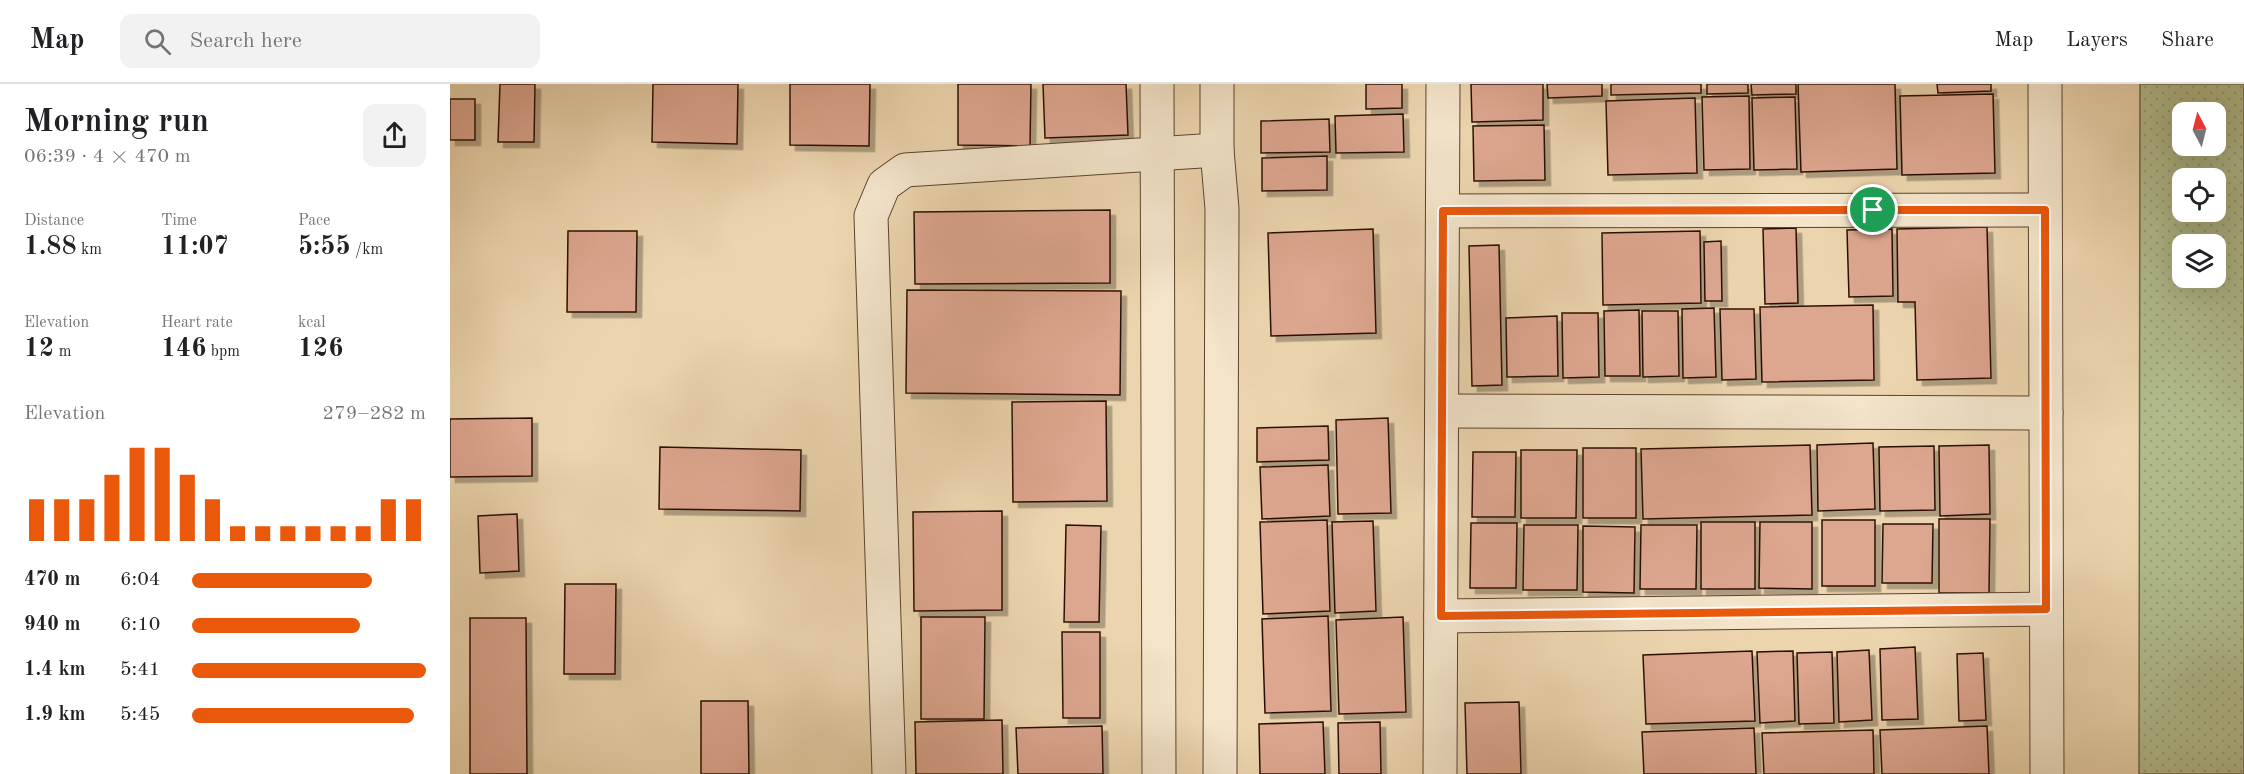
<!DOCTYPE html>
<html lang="en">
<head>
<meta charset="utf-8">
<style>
	:root { --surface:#fff; --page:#f2f2f2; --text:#202124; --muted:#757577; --line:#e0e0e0; --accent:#ea580c }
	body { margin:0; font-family:"Old Standard TT",serif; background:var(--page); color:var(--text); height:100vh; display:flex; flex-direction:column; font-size:22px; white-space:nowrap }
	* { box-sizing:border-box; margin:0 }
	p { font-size:20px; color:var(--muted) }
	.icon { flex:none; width:33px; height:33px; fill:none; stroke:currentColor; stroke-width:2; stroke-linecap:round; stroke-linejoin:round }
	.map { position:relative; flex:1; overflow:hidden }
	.sheet { display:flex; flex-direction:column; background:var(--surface); width:450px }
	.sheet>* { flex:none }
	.needle { width:39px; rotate:353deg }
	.fabs { position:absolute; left:1722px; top:18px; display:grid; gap:12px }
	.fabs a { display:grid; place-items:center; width:54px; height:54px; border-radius:12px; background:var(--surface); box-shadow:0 6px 24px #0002; font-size:30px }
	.pin { position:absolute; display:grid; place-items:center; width:51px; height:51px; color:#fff; margin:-26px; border:3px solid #fff; border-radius:50%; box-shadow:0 2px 6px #0007 }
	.round { display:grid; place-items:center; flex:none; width:63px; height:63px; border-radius:12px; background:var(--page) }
	.headline { display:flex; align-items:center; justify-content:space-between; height:102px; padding:0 24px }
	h1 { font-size:33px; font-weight:800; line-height:45px }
	.figures { display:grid; grid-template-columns:repeat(3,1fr); gap:9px; height:102px; padding:6px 24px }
	.figures div { display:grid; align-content:center }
	.figures b { font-size:26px; font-weight:800 }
	.figures small { font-size:16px; font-weight:400 }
	.figures p { font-size:16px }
	.chart { height:168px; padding:12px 24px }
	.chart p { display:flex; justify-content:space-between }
	.chart svg { width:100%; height:108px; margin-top:6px; stroke:var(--accent); stroke-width:6 }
	ul { padding:0 24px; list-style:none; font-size:20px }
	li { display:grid; grid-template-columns:96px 72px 1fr; align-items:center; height:45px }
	li i { height:15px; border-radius:8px; background:var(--accent) }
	header { display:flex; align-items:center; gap:36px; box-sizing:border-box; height:84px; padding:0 30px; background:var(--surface); border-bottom:2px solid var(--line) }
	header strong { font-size:28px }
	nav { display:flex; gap:33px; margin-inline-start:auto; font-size:21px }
	.search { width:420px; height:54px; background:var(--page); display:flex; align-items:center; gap:15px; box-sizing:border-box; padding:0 21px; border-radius:12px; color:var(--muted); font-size:22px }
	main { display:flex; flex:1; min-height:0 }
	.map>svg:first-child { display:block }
	.grass { fill:url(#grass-dots); stroke:#6f684a; stroke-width:1.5; fill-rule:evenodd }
	.building { fill:#dda68f; stroke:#2c1105; stroke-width:1.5; filter:url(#shadow) }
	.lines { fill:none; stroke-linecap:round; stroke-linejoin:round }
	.street-casing { stroke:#5c422f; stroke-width:35 }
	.street { stroke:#f3e4ca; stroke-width:33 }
	.route-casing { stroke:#fff; stroke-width:12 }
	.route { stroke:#ea580c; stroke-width:8 }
</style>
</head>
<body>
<header>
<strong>Map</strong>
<div class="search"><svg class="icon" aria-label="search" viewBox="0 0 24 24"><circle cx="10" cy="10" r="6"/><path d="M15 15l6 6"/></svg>Search here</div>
<nav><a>Map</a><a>Layers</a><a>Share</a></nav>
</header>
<main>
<section class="sheet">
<div class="headline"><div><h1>Morning run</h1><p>06:39 · 4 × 470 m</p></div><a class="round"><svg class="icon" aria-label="share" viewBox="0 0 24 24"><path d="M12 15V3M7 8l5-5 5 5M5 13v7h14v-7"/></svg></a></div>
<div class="figures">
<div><p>Distance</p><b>1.88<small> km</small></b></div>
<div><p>Time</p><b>11:07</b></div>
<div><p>Pace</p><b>5:55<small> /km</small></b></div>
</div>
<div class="figures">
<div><p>Elevation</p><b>12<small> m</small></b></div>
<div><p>Heart rate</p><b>146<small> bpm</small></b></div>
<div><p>kcal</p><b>126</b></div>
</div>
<div class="chart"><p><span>Elevation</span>279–282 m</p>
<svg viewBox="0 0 160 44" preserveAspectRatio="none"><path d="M5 44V27M15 44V27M25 44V27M35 44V17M45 44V6M55 44V6M65 44V17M75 44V27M85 44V38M95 44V38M105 44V38M115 44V38M125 44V38M135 44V38M145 44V27M155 44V27"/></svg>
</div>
<ul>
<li><b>470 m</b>6:04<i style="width:77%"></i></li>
<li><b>940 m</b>6:10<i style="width:72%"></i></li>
<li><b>1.4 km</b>5:41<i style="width:100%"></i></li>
<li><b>1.9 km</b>5:45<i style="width:95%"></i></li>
</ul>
</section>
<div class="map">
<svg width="1794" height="690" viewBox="0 0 1794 690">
	<defs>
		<pattern id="grass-dots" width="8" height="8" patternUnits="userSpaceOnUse" patternTransform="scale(1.5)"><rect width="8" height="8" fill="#b2be8f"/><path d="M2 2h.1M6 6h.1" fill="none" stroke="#99a27a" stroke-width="1.8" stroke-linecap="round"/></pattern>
		<filter id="shadow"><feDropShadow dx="5.5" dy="5.5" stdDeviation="0" flood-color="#0004"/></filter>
	</defs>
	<rect width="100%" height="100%" fill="#ecd5ae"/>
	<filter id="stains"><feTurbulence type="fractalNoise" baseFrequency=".00333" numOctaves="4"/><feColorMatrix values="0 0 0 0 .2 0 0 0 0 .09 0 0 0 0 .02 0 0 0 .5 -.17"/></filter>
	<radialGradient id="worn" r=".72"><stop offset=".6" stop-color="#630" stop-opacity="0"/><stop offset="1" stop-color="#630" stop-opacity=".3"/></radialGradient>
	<path class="grass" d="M1690,0h104v690h-105zM1732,28h34v34h-34zM1732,94h34v34h-34zM1732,160h34v34h-34z"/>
	<g class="building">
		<path d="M50,0h35l-1,58h-36z"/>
		<path d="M203,0h85l-1,60 -85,-2z"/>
		<path d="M340,0h80l-1,62 -79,-1z"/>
		<path d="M508,0h73l-1,62 -72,-1z"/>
		<path d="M593,0h83l2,51 -83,3z"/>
		<path d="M916,0h36v24l-36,1z"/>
		<path d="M1021,0h72v36l-71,2z"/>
		<path d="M1097,0h55v12l-54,2z"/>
		<path d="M1161,0h90v9l-90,2z"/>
		<path d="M1257,0h41v9l-41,1z"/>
		<path d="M1301,0h45v10l-44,1z"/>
		<path d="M1348,0h97l2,85 -96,3z"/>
		<path d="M1487,0h54v7l-53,2z"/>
		<path d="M1543,10l2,79 -93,2 -2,-79z"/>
		<path d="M1299,12l1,73 -46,1 -2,-73z"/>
		<path d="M1345,13l2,72 -43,1 -2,-72z"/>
		<path d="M1245,14l2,75 -89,2 -2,-74z"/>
		<rect x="0" y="15" width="25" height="41"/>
		<path d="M953,30l1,38 -68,1 -1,-37z"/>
		<path d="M879,35l1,33 -69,1v-32z"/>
		<path d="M1094,41l1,55 -71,1 -1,-55z"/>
		<path d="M877,72v34l-65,1v-33z"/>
		<path d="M660,126v73l-195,1 -1,-72z"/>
		<path d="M1537,143l4,151 -74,2 -2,-78h-17l-1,-73z"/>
		<path d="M1346,144l2,75 -33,1 -2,-75z"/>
		<path d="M923,145l3,104 -105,3 -3,-103z"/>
		<path d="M1442,145l1,67 -44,1 -2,-67z"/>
		<path d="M118,147h69l-1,81h-69z"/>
		<path d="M1250,147l1,72 -98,2 -1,-72z"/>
		<path d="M1271,157l1,60h-17l-1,-59z"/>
		<path d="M1049,161l3,140 -30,1 -3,-140z"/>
		<path d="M457,206l214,1 -1,104 -214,-2z"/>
		<path d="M1423,221l1,75 -112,2 -2,-75z"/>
		<path d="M1264,224l2,69 -33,1 -1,-69z"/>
		<path d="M1270,225h34l2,70 -34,1z"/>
		<path d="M1189,226l1,66h-35l-1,-65z"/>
		<path d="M1192,227h36l1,65 -36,1z"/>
		<path d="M1112,229h36l1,64 -36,1z"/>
		<path d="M1107,232l1,60 -51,1 -1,-59z"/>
		<path d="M656,317l1,100 -94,1 -1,-100z"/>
		<path d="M82,334v58l-82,1v-58z"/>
		<path d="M938,334l3,95 -53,1 -2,-94z"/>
		<path d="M878,342l1,34 -72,2v-34z"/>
		<path d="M1423,359l2,66 -57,2 -1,-66z"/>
		<path d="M1360,361l2,70 -169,4 -2,-70z"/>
		<path d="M1539,361l1,69 -50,2 -1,-70z"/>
		<path d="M1484,362l1,64 -55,1 -1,-64z"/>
		<path d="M210,363l141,3 -1,61 -141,-2z"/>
		<rect x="1133" y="364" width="53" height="70"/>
		<path d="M1071,366h56l-1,68h-55z"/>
		<path d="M1023,368h43l-1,65h-43z"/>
		<path d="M878,381l2,51 -68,3 -2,-52z"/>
		<path d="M552,427v99l-88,1 -1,-99z"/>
		<path d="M67,430l2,57 -39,2 -2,-57z"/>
		<path d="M1489,435h51l-1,74h-50z"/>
		<path d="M877,436l3,91 -67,3 -3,-92z"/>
		<rect x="1372" y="436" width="53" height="66"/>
		<path d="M923,437l3,90 -41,2 -3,-91z"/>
		<rect x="1251" y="438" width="54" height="67"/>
		<path d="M1310,438h52v67l-53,-1z"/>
		<path d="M1021,439h46l-1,65h-46z"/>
		<path d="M1433,440h50l-1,59h-50z"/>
		<path d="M616,441l35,1 -2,96h-35z"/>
		<path d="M1074,441h54l-1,65h-54z"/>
		<path d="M1191,441h56l-1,64h-56z"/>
		<path d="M1133,442l52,1 -1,66 -51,-1z"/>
		<path d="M115,500h51l-1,90h-51z"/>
		<path d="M878,532l3,95 -66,2 -3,-94z"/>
		<path d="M471,533h64l-1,102h-63z"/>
		<path d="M953,533l3,95 -67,2 -3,-94z"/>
		<path d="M20,534h56l1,156h-57z"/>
		<path d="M612,548h38v86h-37z"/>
		<path d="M1465,563l3,72 -36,1 -2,-71z"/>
		<path d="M1419,566l3,70 -33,2 -2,-70z"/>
		<path d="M1302,567l3,70 -109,3 -3,-69z"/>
		<path d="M1343,567l2,70 -35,2 -3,-71z"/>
		<path d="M1382,568l2,71 -35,1 -2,-71z"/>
		<path d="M1533,569l3,67 -27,1 -2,-67z"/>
		<path d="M251,617h47l1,73h-48z"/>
		<path d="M1069,618l2,72h-54l-2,-71z"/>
		<path d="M552,636l1,54h-87l-1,-52z"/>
		<path d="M873,638l2,52h-65l-1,-50z"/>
		<path d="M930,638l1,52h-42l-1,-51z"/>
		<path d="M652,642l1,48h-85l-2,-46z"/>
		<path d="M1537,642l2,48h-107l-2,-44z"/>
		<path d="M1304,644l2,46h-112l-2,-42z"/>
		<path d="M1423,646l1,44h-110l-2,-41z"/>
	</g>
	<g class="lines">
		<g class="street-casing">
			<g id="street">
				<path d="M707,0l2,690"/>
				<path d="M767,0v66l5,59 -2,565"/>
				<path d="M1595,0l2,690"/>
				<path d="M993,127l602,-1"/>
				<path d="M992,327l604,2"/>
				<path d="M991,532l605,-7"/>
				<path d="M439,690l-18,-558 13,-31 21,-15 312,-20"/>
				<path d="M990,690l3,-690"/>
			</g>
		</g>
		<use href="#street" class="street"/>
	</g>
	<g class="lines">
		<g class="route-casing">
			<path id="route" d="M1423,126h172l1,399 -605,7 2,-405z"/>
		</g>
		<use href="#route" class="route"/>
	</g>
	<rect width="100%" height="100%" filter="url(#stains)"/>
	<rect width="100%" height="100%" fill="url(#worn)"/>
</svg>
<div class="fabs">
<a><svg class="needle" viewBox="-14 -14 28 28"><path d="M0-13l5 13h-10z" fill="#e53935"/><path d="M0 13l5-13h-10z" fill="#757577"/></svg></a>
<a><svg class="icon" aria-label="locate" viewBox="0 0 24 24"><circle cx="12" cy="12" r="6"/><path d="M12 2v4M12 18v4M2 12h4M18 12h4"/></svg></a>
<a><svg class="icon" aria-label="layers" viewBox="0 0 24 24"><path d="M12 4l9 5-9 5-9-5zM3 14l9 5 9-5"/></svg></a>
</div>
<div class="pin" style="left:1423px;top:126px;background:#1e9e55"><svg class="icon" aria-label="arrive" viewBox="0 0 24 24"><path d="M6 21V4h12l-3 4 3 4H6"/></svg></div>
</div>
</main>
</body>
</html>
